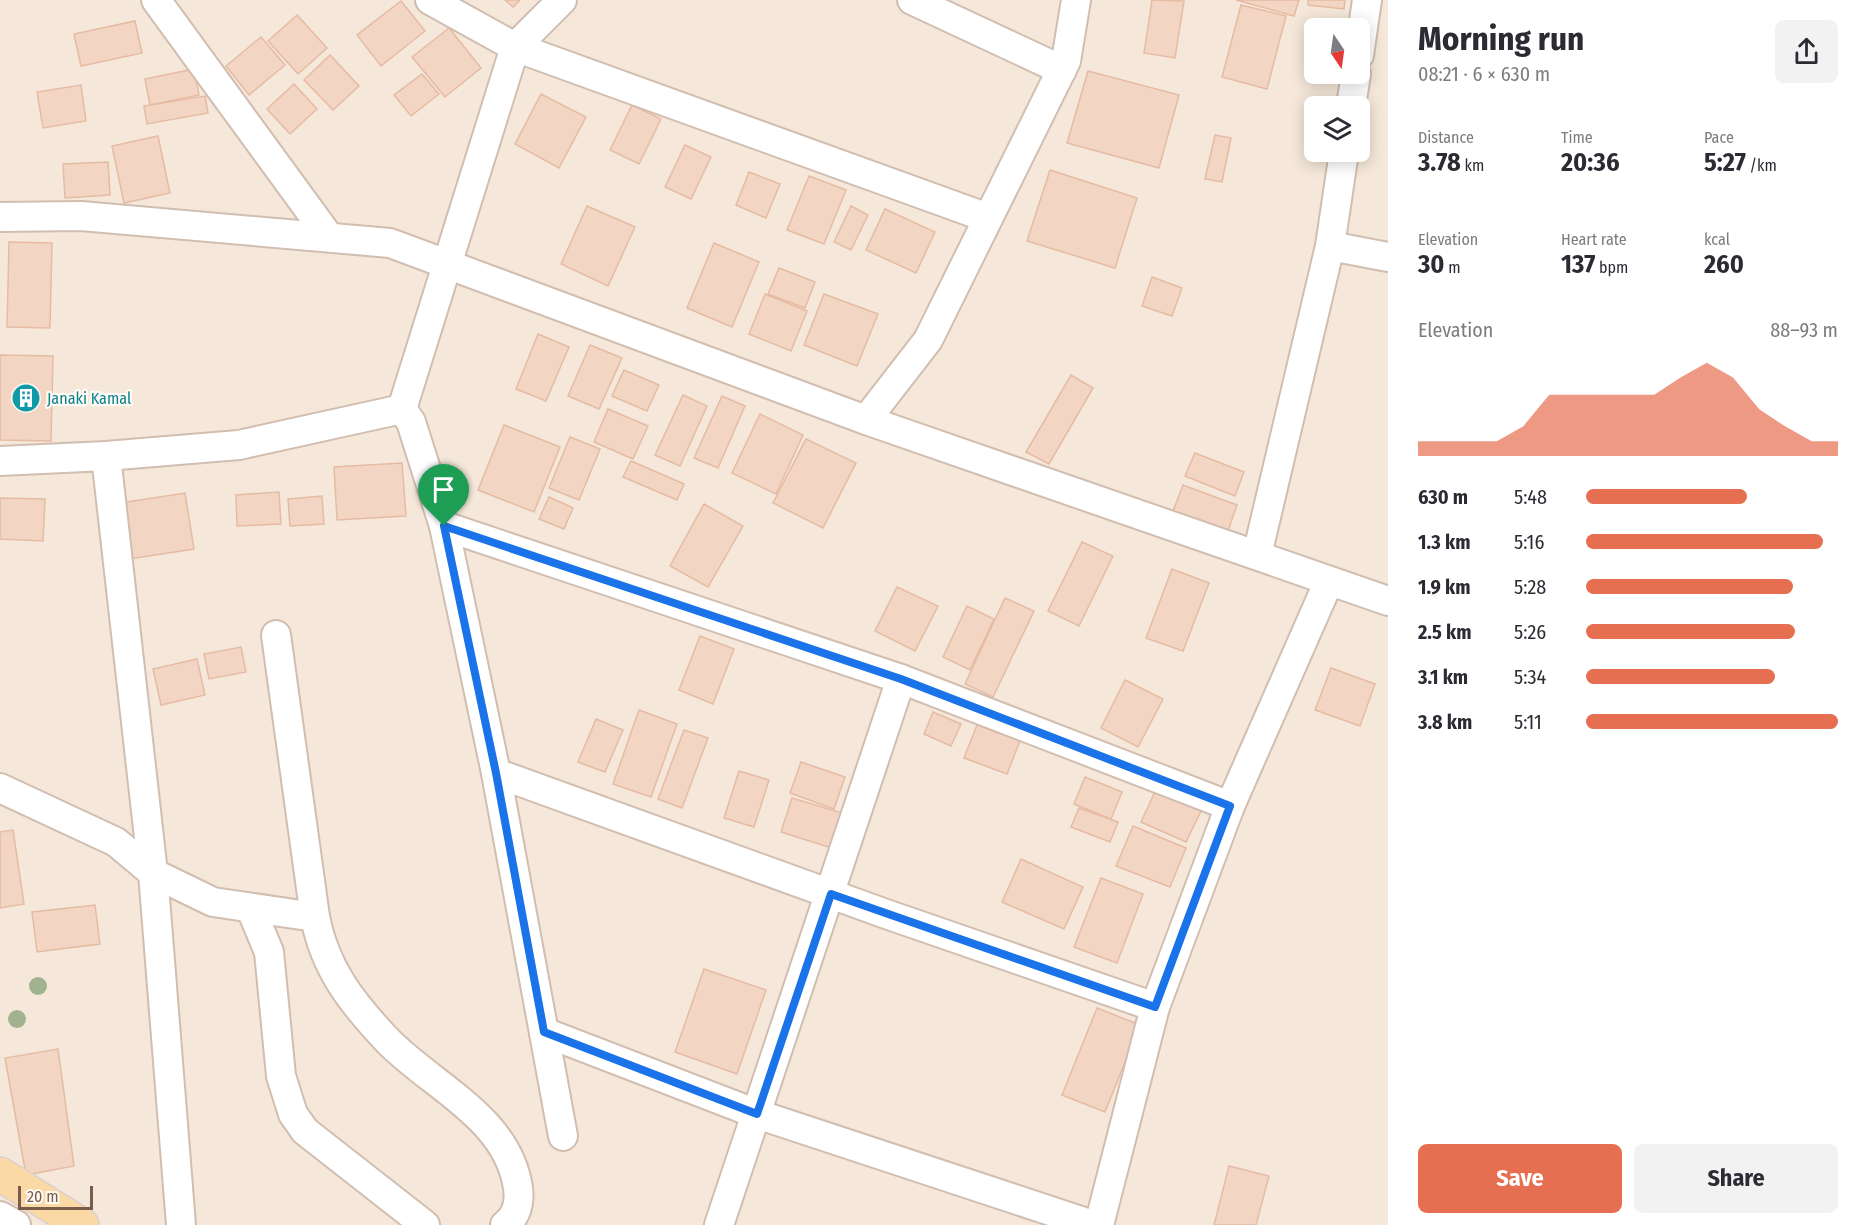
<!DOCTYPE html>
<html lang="en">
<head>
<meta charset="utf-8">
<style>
	:root { --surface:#fff; --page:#f2f2f3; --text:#2b2b33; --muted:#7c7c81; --accent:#e76f51 }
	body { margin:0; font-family:"Fira Sans Condensed",sans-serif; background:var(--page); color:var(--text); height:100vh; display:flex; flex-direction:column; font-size:22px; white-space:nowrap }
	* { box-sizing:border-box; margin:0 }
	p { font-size:20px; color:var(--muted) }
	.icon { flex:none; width:33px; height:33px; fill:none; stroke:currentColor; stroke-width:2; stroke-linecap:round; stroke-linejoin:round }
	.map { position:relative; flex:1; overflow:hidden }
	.side { display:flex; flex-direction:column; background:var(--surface); width:480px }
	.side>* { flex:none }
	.needle { width:39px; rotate:167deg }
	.tools { position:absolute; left:1304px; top:18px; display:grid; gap:12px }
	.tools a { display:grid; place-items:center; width:66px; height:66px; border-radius:9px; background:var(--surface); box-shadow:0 3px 15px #0003; font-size:30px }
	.scale { position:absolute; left:18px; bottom:15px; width:75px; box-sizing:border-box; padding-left:6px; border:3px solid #7a5c4d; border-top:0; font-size:16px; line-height:21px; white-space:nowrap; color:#7a5c4d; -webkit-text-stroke:4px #fffaf3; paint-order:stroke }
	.pin { position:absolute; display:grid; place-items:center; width:51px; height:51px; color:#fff; margin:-62px -26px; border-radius:50% 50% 50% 0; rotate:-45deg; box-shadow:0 0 6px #0007 }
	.pin .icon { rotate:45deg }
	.round { display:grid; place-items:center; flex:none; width:63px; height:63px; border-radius:9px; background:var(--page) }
	.headline { display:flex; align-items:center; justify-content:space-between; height:102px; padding:0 30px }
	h1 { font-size:33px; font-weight:700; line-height:45px }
	.figures { display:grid; grid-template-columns:repeat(3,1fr); gap:9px; height:102px; padding:6px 30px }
	.figures div { display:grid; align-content:center }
	.figures b { font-size:26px; font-weight:700 }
	.figures small { font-size:16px; font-weight:400 }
	.figures p { font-size:16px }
	.chart { height:168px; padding:12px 30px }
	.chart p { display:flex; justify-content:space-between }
	.chart svg { width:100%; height:108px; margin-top:6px; fill:var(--accent); opacity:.7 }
	.button { display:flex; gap:12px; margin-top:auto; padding:12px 30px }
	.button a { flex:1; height:69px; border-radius:9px; background:var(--accent); color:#fff; font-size:24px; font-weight:700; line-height:69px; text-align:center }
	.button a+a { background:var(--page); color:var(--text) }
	ul { padding:0 30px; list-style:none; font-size:20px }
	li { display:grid; grid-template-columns:96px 72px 1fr; align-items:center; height:45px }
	li i { height:15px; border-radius:8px; background:var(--accent) }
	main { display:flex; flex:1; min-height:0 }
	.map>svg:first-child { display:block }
	.residential { fill:#f5e8da; fill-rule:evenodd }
	.building { fill:#f3d5c3; stroke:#e6bba3; stroke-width:1.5 }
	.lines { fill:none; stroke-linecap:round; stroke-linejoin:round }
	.minor-casing { stroke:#d1beb0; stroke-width:32 }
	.major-casing { stroke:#dad1cd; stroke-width:36 }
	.minor { stroke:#fff; stroke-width:28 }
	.major { stroke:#fbd9a5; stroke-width:33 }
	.tree { fill:#a0b28e }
	.route-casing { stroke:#fff; stroke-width:12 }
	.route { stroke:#1a73e8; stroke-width:8 }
	.labels { text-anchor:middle; stroke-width:4.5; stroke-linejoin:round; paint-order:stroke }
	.culture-label { font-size:16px; fill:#0d838f; stroke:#fffaf3; text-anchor:start }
</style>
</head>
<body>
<main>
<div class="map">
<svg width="1388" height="1225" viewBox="0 0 1388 1225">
	<rect width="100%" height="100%" fill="#fdf6ec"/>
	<path class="residential" d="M0,0h1388v1225h-1388zM1314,28h45v46h-45zM1314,106h45v46h-45z"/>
	<g class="building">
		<path d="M505,0h15l-7,7z"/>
		<path d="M1152,0l32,1 -9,57 -31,-5z"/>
		<path d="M1236,0h63l-5,16z"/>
		<path d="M1308,0h37l-1,9 -36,-4z"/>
		<path d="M401,1l24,30 -44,35 -24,-31z"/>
		<path d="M1241,5l45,11 -19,73 -45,-12z"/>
		<path d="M297,15l30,33 -29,26 -30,-33z"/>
		<path d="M135,21l7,32 -61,13 -7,-32z"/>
		<path d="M449,28l32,40 -36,29 -33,-40z"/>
		<path d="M261,37l24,28 -36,30 -23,-29z"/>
		<path d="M330,55l29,31 -26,24 -29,-30z"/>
		<path d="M194,69l5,26 -49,10 -5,-26z"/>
		<path d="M1088,71l91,24 -20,73 -92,-25z"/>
		<path d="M422,74l17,20 -28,22 -17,-21z"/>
		<path d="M294,84l23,25 -27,25 -23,-25z"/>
		<path d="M81,85l5,36 -43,7 -6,-36z"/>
		<path d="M541,94l45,23 -27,51 -44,-24z"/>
		<path d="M205,96l3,17 -61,11 -3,-18z"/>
		<path d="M632,105l29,14 -22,45 -29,-14z"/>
		<path d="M1215,135l16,3 -9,44 -17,-3z"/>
		<path d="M158,136l12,57 -46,10 -12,-57z"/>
		<path d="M685,145l26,12 -20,42 -26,-12z"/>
		<path d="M108,162l2,33 -45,3 -2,-34z"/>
		<path d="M1050,170l87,28 -22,70 -88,-27z"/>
		<path d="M749,172l31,12 -14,34 -30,-13z"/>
		<path d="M809,176l37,14 -22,54 -37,-14z"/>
		<path d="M587,206l48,21 -27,59 -47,-22z"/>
		<path d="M851,206l17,9 -17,35 -17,-8z"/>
		<path d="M885,209l50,23 -19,41 -50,-23z"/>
		<path d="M9,242l43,1 -2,85 -43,-1z"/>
		<path d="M714,243l45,19 -27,65 -45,-19z"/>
		<path d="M779,268l36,14 -10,26 -37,-14z"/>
		<path d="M1152,277l30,11 -10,28 -30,-10z"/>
		<path d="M765,294l42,17 -16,40 -42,-17z"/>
		<path d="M824,294l54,20 -21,52 -53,-21z"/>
		<path d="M538,334l31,13 -23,54 -30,-12z"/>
		<path d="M590,345l32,13 -23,51 -31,-13z"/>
		<path d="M0,355l53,1 -2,85 -51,-1z"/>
		<path d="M624,370l35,15 -12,26 -35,-15z"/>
		<path d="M1071,375l22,13 -44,76 -23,-12z"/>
		<path d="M683,395l24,11 -27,60 -25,-11z"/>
		<path d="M722,396l23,10 -27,62 -24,-10z"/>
		<path d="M608,409l40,17 -15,33 -39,-17z"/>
		<path d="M760,414l43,21 -27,59 -44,-21z"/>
		<path d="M504,425l56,22 -26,65 -56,-22z"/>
		<path d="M570,437l30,12 -21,51 -30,-12z"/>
		<path d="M806,439l50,24 -33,65 -50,-25z"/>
		<path d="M1195,453l49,19 -9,24 -50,-20z"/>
		<path d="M631,461l53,23 -7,16 -54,-23z"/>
		<path d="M402,463l4,53 -69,4 -3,-53z"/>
		<path d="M1183,485l54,20 -10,29 -55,-20z"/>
		<path d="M279,492l2,32 -44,2 -1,-31z"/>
		<path d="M185,493l9,56 -71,11 -9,-56z"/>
		<path d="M322,496l2,28 -34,2 -2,-27z"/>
		<path d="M549,497l24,11 -9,21 -25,-10z"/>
		<path d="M0,498l45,1 -2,42 -43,-2z"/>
		<path d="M704,504l39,22 -35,61 -38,-21z"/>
		<path d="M1082,542l31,14 -34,70 -31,-15z"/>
		<path d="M1172,569l37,14 -26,68 -37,-13z"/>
		<path d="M897,587l41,19 -23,45 -40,-20z"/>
		<path d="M1005,598l29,13 -41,86 -28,-13z"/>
		<path d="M967,606l27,13 -24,51 -27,-13z"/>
		<path d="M700,636l34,13 -21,55 -34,-14z"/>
		<path d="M241,647l5,25 -37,7 -5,-25z"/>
		<path d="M197,659l8,36 -44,10 -8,-36z"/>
		<path d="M1331,668l44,16 -15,42 -45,-16z"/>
		<path d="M1125,680l38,19 -25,48 -37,-19z"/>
		<path d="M639,710l38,14 -26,73 -38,-13z"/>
		<path d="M933,712l28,12 -10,22 -27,-12z"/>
		<path d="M596,719l27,11 -18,42 -27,-10z"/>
		<path d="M977,725l43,16 -13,33 -43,-16z"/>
		<path d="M684,730l24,8 -26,70 -24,-9z"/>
		<path d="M801,762l44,15 -11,32 -44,-16z"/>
		<path d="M739,771l30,9 -15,47 -30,-9z"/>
		<path d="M1085,777l37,15 -11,27 -37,-15z"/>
		<path d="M1158,785l46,20 -18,37 -45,-20z"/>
		<path d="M792,798l57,17 -11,35 -57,-18z"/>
		<path d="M1079,808l39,14 -8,20 -39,-15z"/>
		<path d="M1133,826l53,22 -16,39 -54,-21z"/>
		<path d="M13,830l11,74 -24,4v-76z"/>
		<path d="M1021,859l62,28 -19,42 -62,-27z"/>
		<path d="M1101,878l42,16 -26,69 -43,-16z"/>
		<path d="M95,905l5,39 -63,8 -5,-40z"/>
		<path d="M704,969l62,21 -29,84 -62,-22z"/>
		<path d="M1097,1008l43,17 -35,87 -43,-17z"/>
		<path d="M58,1049l16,117 -48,9 -21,-117z"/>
		<path d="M1229,1166l40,10 -13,49h-42z"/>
	</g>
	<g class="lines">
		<g class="minor-casing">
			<g id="minor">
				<path d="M156,0l173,237"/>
				<path d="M562,0l-47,47 473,171"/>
				<path d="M912,0l150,70"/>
				<path d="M1359,55l8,-55"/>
				<path d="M1351,106l5,-32"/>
				<path d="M0,217l81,-1 309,27 476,177 522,181"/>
				<path d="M1330,246l58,11"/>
				<path d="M402,409l113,-362 -85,-47"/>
				<path d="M866,420l62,-80 138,-279 10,-61"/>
				<path d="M106,456l47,417 28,352"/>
				<path d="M0,461l106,-5 133,-11 163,-36 9,13 33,104 52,247 390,141 269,93"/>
				<path d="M444,526l457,153 -182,546"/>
				<path d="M1257,555l73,-309 14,-94"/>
				<path d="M276,635l39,282"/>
				<path d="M901,679l329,127"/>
				<path d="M496,773l67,363"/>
				<path d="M0,788l116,54 37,31 60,29 102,15c10,52 37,86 73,124 45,46 120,77 130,147 2,14 -1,28 -13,37"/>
				<path d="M251,909l18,43 12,124 12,38 12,17 120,94"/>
				<path d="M544,1032l213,82 336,111"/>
				<path d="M0,1216l16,9"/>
				<path d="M1099,1225l56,-218 75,-201 99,-225"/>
			</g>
		</g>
		<g class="major-casing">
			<path id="major" d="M0,1174l82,51"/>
		</g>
		<use href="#minor" class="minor"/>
		<use href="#major" class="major"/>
	</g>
	<g class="tree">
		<circle cx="38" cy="986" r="9"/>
		<circle cx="17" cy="1019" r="9"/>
	</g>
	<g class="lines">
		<g class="route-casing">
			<path id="route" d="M444,526l457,153 329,127 -75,201 -324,-113 -74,220 -213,-82 -48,-259z"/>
		</g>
		<use href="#route" class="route"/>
	</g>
	<defs>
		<g id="building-disc" transform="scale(1.5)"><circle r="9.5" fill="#0f9aa8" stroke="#fffaf3"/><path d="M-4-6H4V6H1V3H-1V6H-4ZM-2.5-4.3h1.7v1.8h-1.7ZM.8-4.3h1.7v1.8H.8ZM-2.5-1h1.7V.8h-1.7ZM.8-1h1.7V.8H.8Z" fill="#fff"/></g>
	</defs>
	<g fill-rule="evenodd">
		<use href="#building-disc" x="26" y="398"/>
	</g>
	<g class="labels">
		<g class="culture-label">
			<text x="47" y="404">Janaki Kamal</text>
		</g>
	</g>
</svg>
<div class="tools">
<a><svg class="needle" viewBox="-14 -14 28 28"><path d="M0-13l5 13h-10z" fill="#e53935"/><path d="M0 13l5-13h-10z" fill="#7c7c81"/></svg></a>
<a><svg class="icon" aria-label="layers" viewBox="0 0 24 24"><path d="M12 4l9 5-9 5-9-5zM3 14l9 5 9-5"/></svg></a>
</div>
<div class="scale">20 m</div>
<div class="pin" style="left:444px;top:526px;background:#1e9e55"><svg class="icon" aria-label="arrive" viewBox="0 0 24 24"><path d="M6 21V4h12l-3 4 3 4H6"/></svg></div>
</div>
<section class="side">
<div class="headline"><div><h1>Morning run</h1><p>08:21 · 6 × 630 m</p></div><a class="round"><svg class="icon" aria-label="share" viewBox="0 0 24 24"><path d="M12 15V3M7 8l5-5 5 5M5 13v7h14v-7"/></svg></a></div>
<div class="figures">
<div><p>Distance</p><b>3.78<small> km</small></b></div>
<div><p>Time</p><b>20:36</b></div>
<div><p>Pace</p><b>5:27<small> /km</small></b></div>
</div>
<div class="figures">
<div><p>Elevation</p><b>30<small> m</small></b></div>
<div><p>Heart rate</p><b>137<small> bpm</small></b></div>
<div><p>kcal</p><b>260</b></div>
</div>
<div class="chart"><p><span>Elevation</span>88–93 m</p>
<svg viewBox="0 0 160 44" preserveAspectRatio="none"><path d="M0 44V38L10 38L20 38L30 38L40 32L50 19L60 19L70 19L80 19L90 19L100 12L110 6L120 12L130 25L140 32L150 38L160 38V44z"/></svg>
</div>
<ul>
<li><b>630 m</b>5:48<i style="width:64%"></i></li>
<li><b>1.3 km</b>5:16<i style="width:94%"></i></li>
<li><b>1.9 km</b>5:28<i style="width:82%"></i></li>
<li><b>2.5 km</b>5:26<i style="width:83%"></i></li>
<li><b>3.1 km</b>5:34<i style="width:75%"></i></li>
<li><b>3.8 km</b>5:11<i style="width:100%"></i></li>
</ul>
<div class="button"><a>Save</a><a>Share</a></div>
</section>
</main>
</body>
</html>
